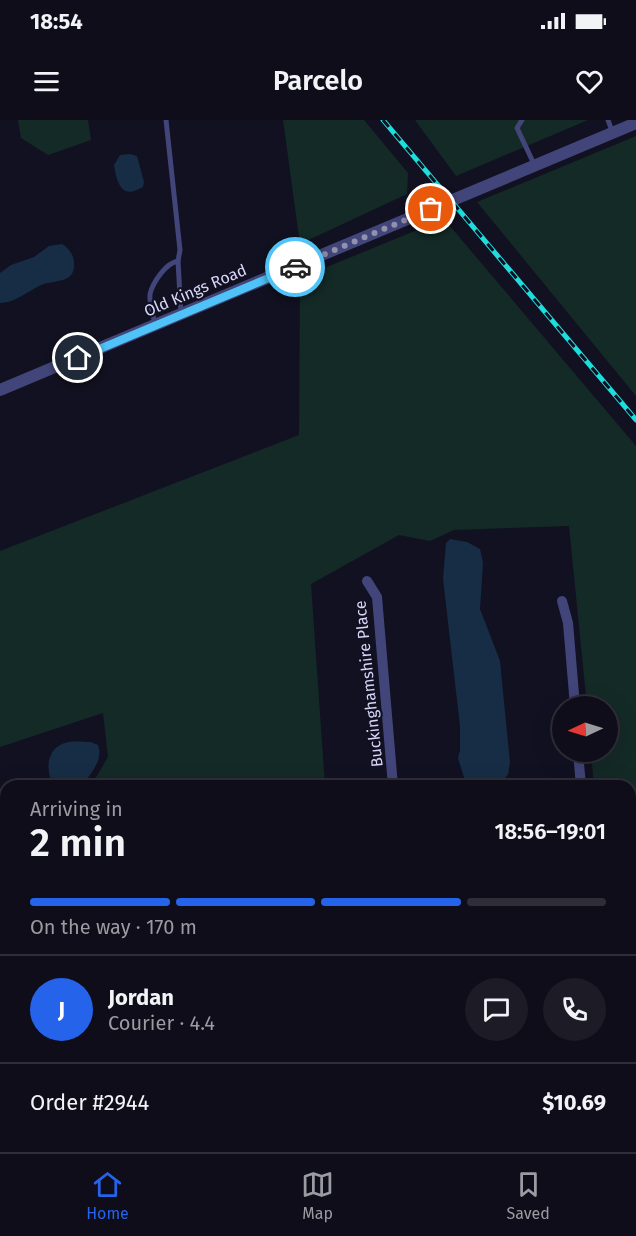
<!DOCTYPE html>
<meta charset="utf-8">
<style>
body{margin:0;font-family:"Fira Sans",sans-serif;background:#1c1b26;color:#f1f3f6;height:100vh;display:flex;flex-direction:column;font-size:22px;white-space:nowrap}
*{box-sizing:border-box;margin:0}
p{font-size:20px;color:#9b9ca2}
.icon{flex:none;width:33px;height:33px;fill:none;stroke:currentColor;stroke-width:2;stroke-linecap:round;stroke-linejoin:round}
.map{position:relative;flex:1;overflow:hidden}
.side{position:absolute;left:0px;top:660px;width:636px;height:372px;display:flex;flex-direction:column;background:#0e0d19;border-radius:18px 18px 0 0;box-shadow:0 6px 24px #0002,0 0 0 2px #2e2d38}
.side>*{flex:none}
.needle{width:39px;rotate:266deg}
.buttons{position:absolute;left:552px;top:576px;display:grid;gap:12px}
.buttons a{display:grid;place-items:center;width:66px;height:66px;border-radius:50%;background:#0e0d19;box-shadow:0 6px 24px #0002,0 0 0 2px #2e2d38;font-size:30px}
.pin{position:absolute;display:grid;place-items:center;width:51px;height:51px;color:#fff;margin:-26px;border:3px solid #fff;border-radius:50%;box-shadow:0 2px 6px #0007}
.courier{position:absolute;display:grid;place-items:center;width:60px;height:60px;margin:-30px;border:4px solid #4fc3f7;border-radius:50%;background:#fff;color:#222;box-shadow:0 2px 8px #0007}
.headline em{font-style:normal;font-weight:600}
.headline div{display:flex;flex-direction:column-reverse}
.headline{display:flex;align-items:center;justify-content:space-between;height:102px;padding:0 30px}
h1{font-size:39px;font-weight:600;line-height:45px}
.bar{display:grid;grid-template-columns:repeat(4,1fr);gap:9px 6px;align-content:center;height:72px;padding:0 30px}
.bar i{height:8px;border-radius:4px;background:#2e2d38}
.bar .active{background:#2563eb}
.bar p{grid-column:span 4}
.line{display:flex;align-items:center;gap:15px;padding:0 30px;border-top:2px solid #2e2d38}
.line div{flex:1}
.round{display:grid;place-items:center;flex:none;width:63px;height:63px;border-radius:32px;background:#1c1b26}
.status{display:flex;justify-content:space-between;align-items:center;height:42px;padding:0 30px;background:#0e0d19;direction:ltr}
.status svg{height:16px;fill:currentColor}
header{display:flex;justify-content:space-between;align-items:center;height:78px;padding:0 30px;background:#0e0d19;font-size:27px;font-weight:600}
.menu{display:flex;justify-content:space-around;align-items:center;height:84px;border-top:2px solid #2e2d38;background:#0e0d19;font-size:16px;color:#9b9ca2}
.menu a{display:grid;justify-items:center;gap:3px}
.menu .active{color:#2563eb}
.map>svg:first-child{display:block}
.green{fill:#142a27}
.water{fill:#162d45}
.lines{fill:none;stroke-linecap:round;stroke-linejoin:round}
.service{stroke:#42457a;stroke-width:5}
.minor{stroke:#42457a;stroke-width:10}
.tertiary{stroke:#42457a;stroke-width:12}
.rail-casing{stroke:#1edddd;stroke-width:5}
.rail{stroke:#121121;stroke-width:3;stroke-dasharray:9;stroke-linecap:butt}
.done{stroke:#9191ad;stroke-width:6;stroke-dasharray:0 10.8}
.route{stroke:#4fc3f7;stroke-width:8}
.labels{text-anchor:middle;stroke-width:4.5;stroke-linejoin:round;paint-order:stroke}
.street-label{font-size:16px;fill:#d6d6f9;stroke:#121121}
</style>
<div class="status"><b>18:54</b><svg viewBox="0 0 49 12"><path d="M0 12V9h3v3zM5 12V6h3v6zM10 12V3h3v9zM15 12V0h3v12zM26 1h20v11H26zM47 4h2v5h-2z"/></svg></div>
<header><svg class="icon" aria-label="menu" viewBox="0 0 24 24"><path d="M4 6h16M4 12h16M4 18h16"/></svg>Parcelo<svg class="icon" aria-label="heart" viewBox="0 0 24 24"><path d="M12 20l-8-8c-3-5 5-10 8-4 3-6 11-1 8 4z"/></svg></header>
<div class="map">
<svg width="636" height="1032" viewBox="0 0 636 1032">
<rect width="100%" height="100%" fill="#121121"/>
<g class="green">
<path d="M18,0H88L91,20L48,35L21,18Z"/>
<path d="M283,0H364L408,53L407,74L300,124Z"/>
<path d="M415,0H588L456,56Z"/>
<path d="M636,16V276L477,82Z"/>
<path d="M444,99L636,326V682L630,683V666H594L591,632H608V586H587L569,406L454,410L430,421L399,415L311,464L325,666H91L108,637L103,593L0,627V431L299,315L300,158Z"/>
<path d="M0,689H6V839L0,850Z"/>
<path d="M15,1026H97V1032H17Z"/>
<path d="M138,1026H221V1032H139Z"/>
</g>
<g class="water">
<path d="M130,34L137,36L144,62L143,67C122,80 117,64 114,45L120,35Z"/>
<path d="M62,124C68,128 74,134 74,143C76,165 51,159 39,166C27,172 14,183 0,183V153L11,145L34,137L49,126Z"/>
<path d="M450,419L467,422L480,429L483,443L480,489L500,541L510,643L508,654L503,662C492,666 477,669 466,664L458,638L460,630V606L443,459L446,423Z"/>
<path d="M91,622L98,625C104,640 90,654 82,666H54C46,653 45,632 62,624C70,620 82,622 91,622Z"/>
</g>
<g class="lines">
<g class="service">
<path d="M166,0L180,130L178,141"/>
<path d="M522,0L517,8L534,44"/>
<path d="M608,0L612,11"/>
<path d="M155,204C153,194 149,183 150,174C153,162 166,143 178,141L181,194"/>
</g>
<g class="minor">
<path d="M367,461L377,477L393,666"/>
<path d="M562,481L568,503L575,586"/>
<path d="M578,632L581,666"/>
<path d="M630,750H636"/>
<path d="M0,899L6,901"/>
<path d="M288,1026V1032"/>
<path d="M428,1026V1032"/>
</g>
<path class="tertiary" d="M0,270L636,3"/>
<defs>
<path id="rail" d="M383,0L636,300"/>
</defs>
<use href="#rail" class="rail-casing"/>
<use href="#rail" class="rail"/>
</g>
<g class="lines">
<path class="done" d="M295,147L431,89"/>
<path class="route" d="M78,238L295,147"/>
</g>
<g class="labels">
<g class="street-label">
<text transform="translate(195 170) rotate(-23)" y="6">Old Kings Road</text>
<text transform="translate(368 564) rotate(-96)" y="6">Buckinghamshire Place</text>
</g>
</g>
</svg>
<div class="buttons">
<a><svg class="needle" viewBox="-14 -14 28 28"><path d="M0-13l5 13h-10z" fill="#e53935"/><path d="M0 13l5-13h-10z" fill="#9b9ca2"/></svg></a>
</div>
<div class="pin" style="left:431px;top:89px;background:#ea580c"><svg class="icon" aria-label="bag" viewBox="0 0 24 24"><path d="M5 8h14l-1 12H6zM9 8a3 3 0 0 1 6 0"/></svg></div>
<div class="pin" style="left:78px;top:238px;background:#1f2937"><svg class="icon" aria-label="home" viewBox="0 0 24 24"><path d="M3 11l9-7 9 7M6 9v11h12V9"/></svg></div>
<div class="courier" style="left:295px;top:147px"><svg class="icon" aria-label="car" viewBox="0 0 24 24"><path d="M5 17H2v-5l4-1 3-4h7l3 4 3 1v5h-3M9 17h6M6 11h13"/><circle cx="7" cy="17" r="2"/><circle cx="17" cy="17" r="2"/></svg></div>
<section class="side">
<div class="headline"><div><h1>2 min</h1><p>Arriving in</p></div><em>18:56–19:01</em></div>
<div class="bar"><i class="active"></i><i class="active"></i><i class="active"></i><i></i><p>On the way · 170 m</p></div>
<div class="line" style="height:108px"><b class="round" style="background:#2563eb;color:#fff">J</b><div><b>Jordan</b><p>Courier · 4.4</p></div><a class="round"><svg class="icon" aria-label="chat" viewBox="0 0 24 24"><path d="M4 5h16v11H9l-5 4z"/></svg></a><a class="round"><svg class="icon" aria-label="phone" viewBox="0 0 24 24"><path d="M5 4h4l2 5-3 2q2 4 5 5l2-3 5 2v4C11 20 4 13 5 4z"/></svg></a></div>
<div class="line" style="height:78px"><div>Order #2944</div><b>$10.69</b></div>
</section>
</div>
<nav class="menu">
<a class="active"><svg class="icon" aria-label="home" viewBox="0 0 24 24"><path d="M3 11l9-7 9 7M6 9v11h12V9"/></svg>Home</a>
<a><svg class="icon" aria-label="map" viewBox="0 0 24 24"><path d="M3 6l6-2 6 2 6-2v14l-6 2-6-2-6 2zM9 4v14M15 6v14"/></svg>Map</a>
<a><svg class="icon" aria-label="saved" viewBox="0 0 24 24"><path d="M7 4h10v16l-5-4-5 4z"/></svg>Saved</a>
</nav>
